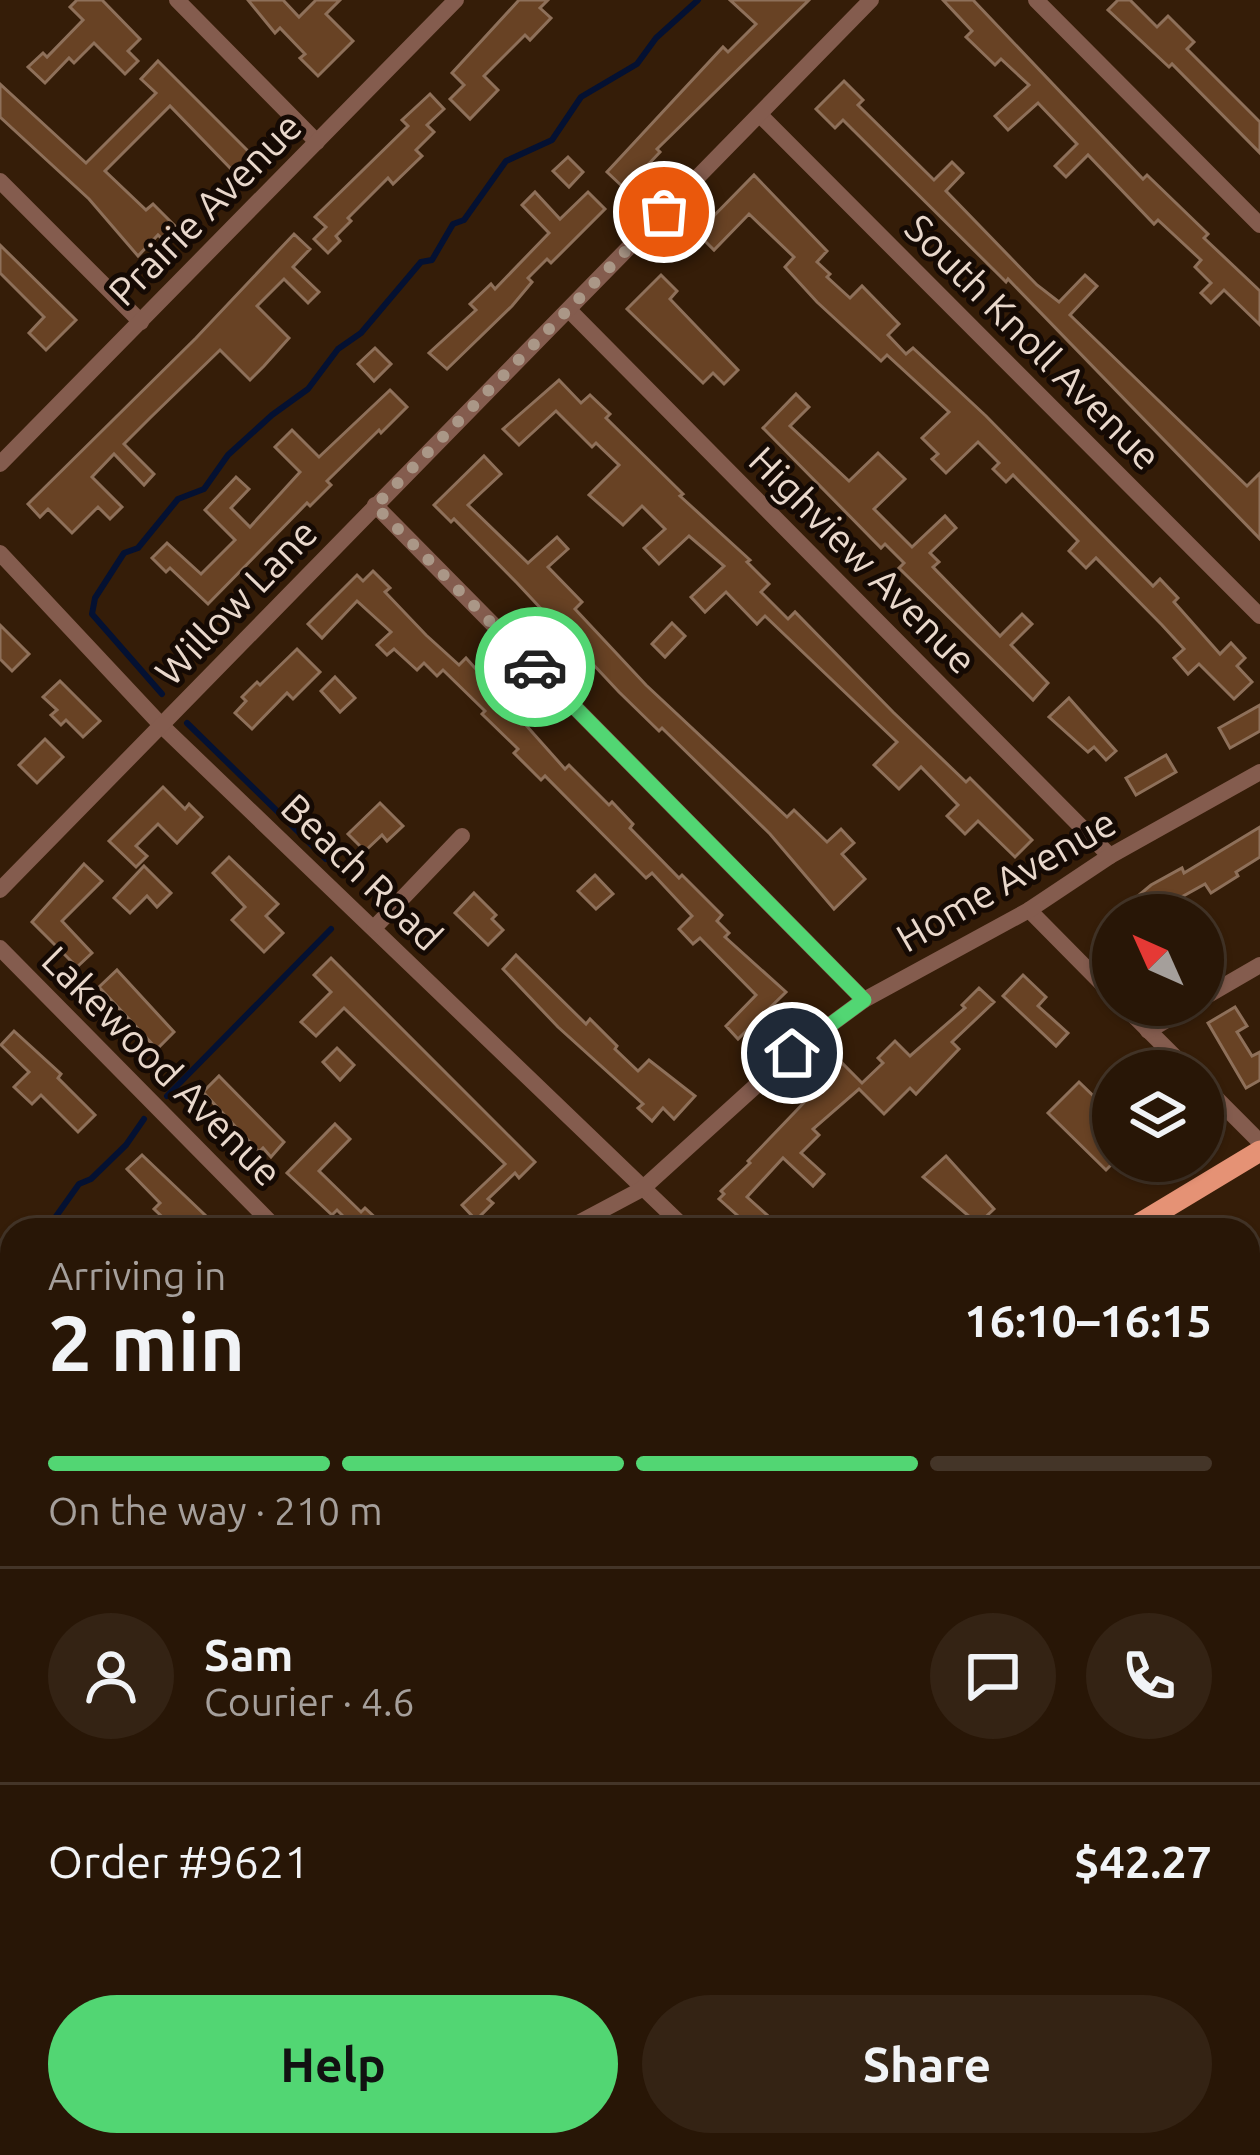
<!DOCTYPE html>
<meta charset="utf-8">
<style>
body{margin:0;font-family:Ubuntu,sans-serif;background:#342314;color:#f1f3f6;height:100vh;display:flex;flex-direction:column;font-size:45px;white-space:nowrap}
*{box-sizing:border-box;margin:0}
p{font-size:39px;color:#a59f9b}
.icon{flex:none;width:66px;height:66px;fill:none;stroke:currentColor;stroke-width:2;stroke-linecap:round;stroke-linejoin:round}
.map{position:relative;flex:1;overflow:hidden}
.drawer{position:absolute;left:0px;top:1218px;width:1260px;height:939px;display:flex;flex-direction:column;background:#281606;border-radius:36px 36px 0 0;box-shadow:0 3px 9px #0004,0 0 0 3px #443528}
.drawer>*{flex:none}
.needle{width:78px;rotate:315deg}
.fabs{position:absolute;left:1092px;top:894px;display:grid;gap:24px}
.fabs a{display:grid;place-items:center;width:132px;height:132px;border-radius:50%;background:#281606;box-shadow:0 3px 9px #0004,0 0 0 3px #443528;font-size:60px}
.pin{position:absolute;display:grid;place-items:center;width:102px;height:102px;color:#fff;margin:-51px;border:6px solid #fff;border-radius:50%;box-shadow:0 3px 12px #0007}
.courier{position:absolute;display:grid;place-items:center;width:120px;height:120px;margin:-60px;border:9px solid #52d673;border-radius:50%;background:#fff;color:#222;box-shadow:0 3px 15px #0007}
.headline em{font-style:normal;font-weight:700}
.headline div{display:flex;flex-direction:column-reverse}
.headline{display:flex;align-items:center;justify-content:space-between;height:204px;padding:0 48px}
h1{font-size:78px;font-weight:700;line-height:90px}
.bar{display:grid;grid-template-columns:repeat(4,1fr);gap:18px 12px;align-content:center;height:144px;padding:0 48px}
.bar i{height:15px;border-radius:9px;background:#443528}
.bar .selected{background:#52d673}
.bar p{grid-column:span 4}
.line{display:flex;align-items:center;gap:30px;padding:0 48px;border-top:3px solid #443528}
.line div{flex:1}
.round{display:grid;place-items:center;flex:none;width:126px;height:126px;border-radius:63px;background:#342314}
.primary-button{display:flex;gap:24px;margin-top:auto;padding:24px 48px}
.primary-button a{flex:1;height:138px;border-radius:72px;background:#52d673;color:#111;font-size:48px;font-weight:700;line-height:138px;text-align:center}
.primary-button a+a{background:#342314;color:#f1f3f6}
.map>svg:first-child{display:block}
.green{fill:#43523a}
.forest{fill:#4b643c}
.water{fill:#041132}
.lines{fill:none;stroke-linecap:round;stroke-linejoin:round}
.stream{stroke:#041132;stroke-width:6}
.building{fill:#684224;stroke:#8e705a;stroke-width:3}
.minor{stroke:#845c4e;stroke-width:16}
.major{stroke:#e59275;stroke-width:21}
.done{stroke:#aa9787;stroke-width:12;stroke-dasharray:0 21.6}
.route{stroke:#52d673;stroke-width:15}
.labels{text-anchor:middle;stroke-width:10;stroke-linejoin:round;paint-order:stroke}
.street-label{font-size:39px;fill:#e9d8cc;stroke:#150a04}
</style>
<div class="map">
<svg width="1260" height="2155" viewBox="0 0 1260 2155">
<rect width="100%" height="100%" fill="#351d08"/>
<path class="green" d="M1248,2006L1260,2018V2155H748L755,2145H1248Z"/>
<path class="forest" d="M0,2012L12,2024V2124L0,2130Z"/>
<path class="water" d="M1260,2060V2155H1094L1095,2145H1248V2082Z"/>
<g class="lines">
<g class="stream">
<path d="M162,694L92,614L95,598L124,553L138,548L178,499L204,489L228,455L272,415L308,389L338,349L361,333L421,262L432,260L453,224L464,220L506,161L552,140L581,97L637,64L656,38L698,0"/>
<path d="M187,723L326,859"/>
<path d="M167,1096L331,929"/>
<path d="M29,1230L52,1222L79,1184L91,1179L126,1145L144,1119"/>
<path d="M0,1272L12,1262"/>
<path d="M0,1629L12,1650"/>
<path d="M0,2111L12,2106"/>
</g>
</g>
<g class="building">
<path d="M77,0H102L140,39L128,51L138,61L125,74L94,43L74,63L69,58L45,83L28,67L43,53L47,57L83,20L70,7Z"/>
<path d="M248,0H283L299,17L316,0H340L326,14L353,41L318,76L300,58L305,54L280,28L275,33Z"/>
<path d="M519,0H548L540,8L551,18L530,40L525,35L484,76L498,90L470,119L450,99L464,85L452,73Z"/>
<path d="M730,0H809L657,149L660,152L625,189L607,172L723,47L728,52L756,24Z"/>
<path d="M943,0H973L1143,179L1147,175L1208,234L1204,238L1260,291V325L1224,290L1211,303L1201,293L1211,283L1195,267L1201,260L1158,220L1154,224L1088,155L1066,177L1055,166L1077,144L1038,103L1008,130L995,116L1029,85L1001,59L995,65L966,37L972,31Z"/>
<path d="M1118,0H1130L1157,27L1168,16L1194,42L1187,49L1260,122V153L1172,64L1169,67L1108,10Z"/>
<path d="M158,61L252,155L235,173L170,106L105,171L146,210L153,204L177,228L164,241L158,235L138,256L89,199L0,117V84L86,163L156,93L141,79Z"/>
<path d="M844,81L863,100L858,105L934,180L952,162L963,173L946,191L1037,285L1059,302L1085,275L1097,286L1070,315L1247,486L1260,473V539L1008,279L1006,282L843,120L835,128L816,109Z"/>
<path d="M430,94L444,109L427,125L434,132L416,150L422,156L393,184L388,178L348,218L351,221L336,236L340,241L328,253L314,239L326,227L315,217L408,126L402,120Z"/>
<path d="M568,157L583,172L569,187L553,171Z"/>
<path d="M754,175L827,251L817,262L830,274L827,277L850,298L862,286L899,324L888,335L906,354L913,348L986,416L1153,586L1160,579L1178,598L1174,602L1220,654L1231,643L1245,658L1237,666L1252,682L1234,699L1199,664L1188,674L1174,658L1184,649L1162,625L1096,558L1086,568L1069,551L1078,541L1013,475L1006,482L993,469L999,463L978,442L946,473L932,459L938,454L922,438L949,412L887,355L881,361L817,302L785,267L794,257L749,214L714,250L697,233Z"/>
<path d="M535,192L560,219L588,192L605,209L551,263L547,259L528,278L532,282L512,306L447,369L429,353L476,310L470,304L491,284L495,289L549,233L522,205Z"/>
<path d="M294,234L310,249L293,267L319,292L308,303L284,279L257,306L289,338L264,366L250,380L220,350L151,417L124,444L154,474L144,485L114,454L92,477L122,507L110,519L98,507L72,533L48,509L40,517L28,504L196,338Z"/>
<path d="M0,245L76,320L46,350L29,333L44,317L0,273Z"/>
<path d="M661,275L677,291L670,299L738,370L724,384L713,373L703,383L627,309Z"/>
<path d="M375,348L391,364L374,381L358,364Z"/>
<path d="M559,380L581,403L590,395L610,414L606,418L683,494L680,496L750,560L747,562L769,584L761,592L788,619L795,612L893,712L966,782L970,778L1032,840L1015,857L978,821L965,834L947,816L958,805L921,767L899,789L874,765L897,742L765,616L757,624L726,592L705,612L691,597L724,566L689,536L659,564L644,548L665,529L642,506L623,525L589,495L619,465L596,443L592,447L556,411L519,445L503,429Z"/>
<path d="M390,390L407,407L381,433L379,430L327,481L331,485L310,506L307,503L208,604L170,568L166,572L152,558L167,543L201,574L235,540L205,510L236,477L249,489L231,508L250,527L300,472L275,447L292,430L319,457Z"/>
<path d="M796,394L809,407L790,426L849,481L878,453L905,479L874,509L912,547L945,516L956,528L930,553L939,562L933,567L1000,636L1022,614L1032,624L1011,645L1048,683L1033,700L899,568L904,563L885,544L881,548L763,428Z"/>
<path d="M484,456L501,474L468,505L528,563L557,537L568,549L548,567L582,602L575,609L646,685L787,817L794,810L827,842L841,829L854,843L842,854L865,879L834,909L770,834L662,728L659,731L619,692L517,583L454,519L451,522L434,505Z"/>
<path d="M373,571L390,588L385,592L426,635L459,665L466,658L565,769L569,765L609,805L612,802L633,824L630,828L679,878L682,875L722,915L717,921L729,933L725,937L786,992L738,1039L726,1026L756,995L700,938L693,944L679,929L692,916L652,873L646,878L545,776L541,780L514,753L518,749L482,714L485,711L443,670L437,676L424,663L417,670L394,649L387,655L377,645L391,632L357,601L322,638L308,624L357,575L363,581Z"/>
<path d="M672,623L685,636L665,657L652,644Z"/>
<path d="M0,625L29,654L12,671L0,659Z"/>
<path d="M297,649L320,672L293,699L287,693L252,729L235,713L246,701L242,697L257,682L260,685Z"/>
<path d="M335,677L355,698L340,712L321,691Z"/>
<path d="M60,681L100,721L83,737L66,720L61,725L51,715L57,710L43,697Z"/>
<path d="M1069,698L1116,751L1106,760L1094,747L1088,752L1049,717Z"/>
<path d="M1260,705V731L1230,748L1219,728Z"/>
<path d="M45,739L63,757L37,783L19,765Z"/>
<path d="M1166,755L1176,772L1136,795L1126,778Z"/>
<path d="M163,787L185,809L189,804L202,817L177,843L158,824L136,846L147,856L136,867L109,841Z"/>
<path d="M380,803L403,826L387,841L382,835L365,851L348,834Z"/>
<path d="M1260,827V857L1236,872L1238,876L1211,893L1205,884L1149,915H1115L1151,885L1182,868L1184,873Z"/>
<path d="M229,857L278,904L266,916L283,933L264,952L232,920L245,907L213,873Z"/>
<path d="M84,864L102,881L62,921L92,953L77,967L32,922Z"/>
<path d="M144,866L171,893L157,907L147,896L130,913L114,898Z"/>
<path d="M595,875L613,894L596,909L578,891Z"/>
<path d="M474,893L496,915L492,919L503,930L488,945L455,913Z"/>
<path d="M516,955L586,1024L590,1019L617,1046L615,1049L638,1071L649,1060L695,1096L674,1119L663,1108L652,1121L638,1108L643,1104L558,1027L503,969Z"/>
<path d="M331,958L535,1162L519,1178L515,1173L488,1199L493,1203L476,1220L462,1205L505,1164L344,1008L316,1036L301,1022L331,992L314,975Z"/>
<path d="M117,970L174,1032L157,1049L99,987Z"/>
<path d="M1023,975L1046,997L1038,1006L1068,1033L1056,1046L1003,996Z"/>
<path d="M979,988L994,1002L952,1042L959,1049L916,1094L910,1088L884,1114L859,1089L813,1129L819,1135L801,1153L824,1174L813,1186L783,1158L747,1197L767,1215L754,1230L719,1199L724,1194L721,1191L750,1163L748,1161L842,1063L862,1083L883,1063L878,1058L895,1041L910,1056L965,1008L962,1005Z"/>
<path d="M1235,1007L1247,1026L1237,1032L1252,1056L1260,1052V1080L1246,1088L1208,1023Z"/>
<path d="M14,1031L61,1074L58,1078L95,1115L78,1132L41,1095L32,1104L14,1087L29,1072L1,1045Z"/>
<path d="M337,1048L354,1065L340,1080L323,1062Z"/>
<path d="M219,1076L284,1142L271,1157L263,1148L259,1152L203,1092Z"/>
<path d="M1079,1082L1113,1115V1163L1106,1170L1048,1113Z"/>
<path d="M335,1124L350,1139L319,1171L361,1212L365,1208L380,1222L372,1230H357L337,1210L332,1215L287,1173Z"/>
<path d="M142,1155L205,1215L197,1223L205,1230H176L154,1209L160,1203L127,1169Z"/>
<path d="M946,1156L994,1209L978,1224L923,1177Z"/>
</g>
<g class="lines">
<g class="minor">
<path d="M177,0L317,142"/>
<path d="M1036,0L1260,225"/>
<path d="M760,115L1260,616"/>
<path d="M0,181L141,322"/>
<path d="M569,310L1110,856"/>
<path d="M0,464L456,0"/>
<path d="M375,505L864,1000"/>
<path d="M0,553L162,726L687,1230"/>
<path d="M0,890L871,0"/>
<path d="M1029,910L1113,995"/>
<path d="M374,928L462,836"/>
<path d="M0,948L278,1230"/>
<path d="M1203,998L1260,965"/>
<path d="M1123,1005L1189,1071"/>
<path d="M1148,1031L1192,1005"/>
<path d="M1203,1085L1260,1142"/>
<path d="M565,1230L642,1189L792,1053L864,1000L1029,910L1110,856L1260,772"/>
<path d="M0,1343L12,1355"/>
<path d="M1248,1531L1260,1524"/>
<path d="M0,1555L12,1548"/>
<path d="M1248,1601L1260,1614"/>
<path d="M1248,2006L1260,2018"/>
</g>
<g class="major">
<path d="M1129,1230L1260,1151"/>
<path d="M0,1879L12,1872"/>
</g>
</g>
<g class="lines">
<path class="done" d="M535,667L375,506L664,212"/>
<path class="route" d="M535,667L864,1000L792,1053"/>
</g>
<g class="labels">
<g class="street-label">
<text transform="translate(205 209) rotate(-45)" y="14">Prairie Avenue</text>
<text transform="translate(1033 342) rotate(45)" y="14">South Knoll Avenue</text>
<text transform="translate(863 560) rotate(45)" y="14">Highview Avenue</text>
<text transform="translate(236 602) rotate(-46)" y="14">Willow Lane</text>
<text transform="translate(362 872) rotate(44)" y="14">Beach Road</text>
<text transform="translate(1006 880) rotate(-30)" y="14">Home Avenue</text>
<text transform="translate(162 1066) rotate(45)" y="14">Lakewood Avenue</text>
</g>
</g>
</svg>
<div class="fabs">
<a><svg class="needle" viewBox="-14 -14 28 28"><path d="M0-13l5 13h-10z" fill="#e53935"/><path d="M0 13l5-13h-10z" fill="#a59f9b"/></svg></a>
<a><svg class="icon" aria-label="layers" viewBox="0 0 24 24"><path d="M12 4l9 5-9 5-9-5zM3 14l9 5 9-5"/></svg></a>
</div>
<div class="pin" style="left:664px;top:212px;background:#ea580c"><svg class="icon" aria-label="bag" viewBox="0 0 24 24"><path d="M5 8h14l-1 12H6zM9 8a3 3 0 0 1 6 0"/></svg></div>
<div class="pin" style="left:792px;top:1053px;background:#1f2937"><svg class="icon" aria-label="home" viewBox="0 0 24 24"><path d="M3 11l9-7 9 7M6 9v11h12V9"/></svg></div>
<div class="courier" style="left:535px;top:667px"><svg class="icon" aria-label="car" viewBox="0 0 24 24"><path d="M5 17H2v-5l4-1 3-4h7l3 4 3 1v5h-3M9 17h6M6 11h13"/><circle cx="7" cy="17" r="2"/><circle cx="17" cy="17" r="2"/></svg></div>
<section class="drawer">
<div class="headline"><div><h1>2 min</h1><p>Arriving in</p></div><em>16:10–16:15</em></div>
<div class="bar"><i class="selected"></i><i class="selected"></i><i class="selected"></i><i></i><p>On the way · 210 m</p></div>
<div class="line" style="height:216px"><a class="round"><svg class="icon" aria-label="person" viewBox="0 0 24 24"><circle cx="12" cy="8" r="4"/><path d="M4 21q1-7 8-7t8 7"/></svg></a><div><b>Sam</b><p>Courier · 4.6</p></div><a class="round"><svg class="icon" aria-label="chat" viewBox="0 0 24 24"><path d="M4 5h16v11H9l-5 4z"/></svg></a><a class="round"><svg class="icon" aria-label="phone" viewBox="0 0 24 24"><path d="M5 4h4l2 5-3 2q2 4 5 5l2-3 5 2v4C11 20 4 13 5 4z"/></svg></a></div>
<div class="line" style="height:156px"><div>Order #9621</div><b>$42.27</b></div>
<div class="primary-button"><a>Help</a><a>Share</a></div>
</section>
</div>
